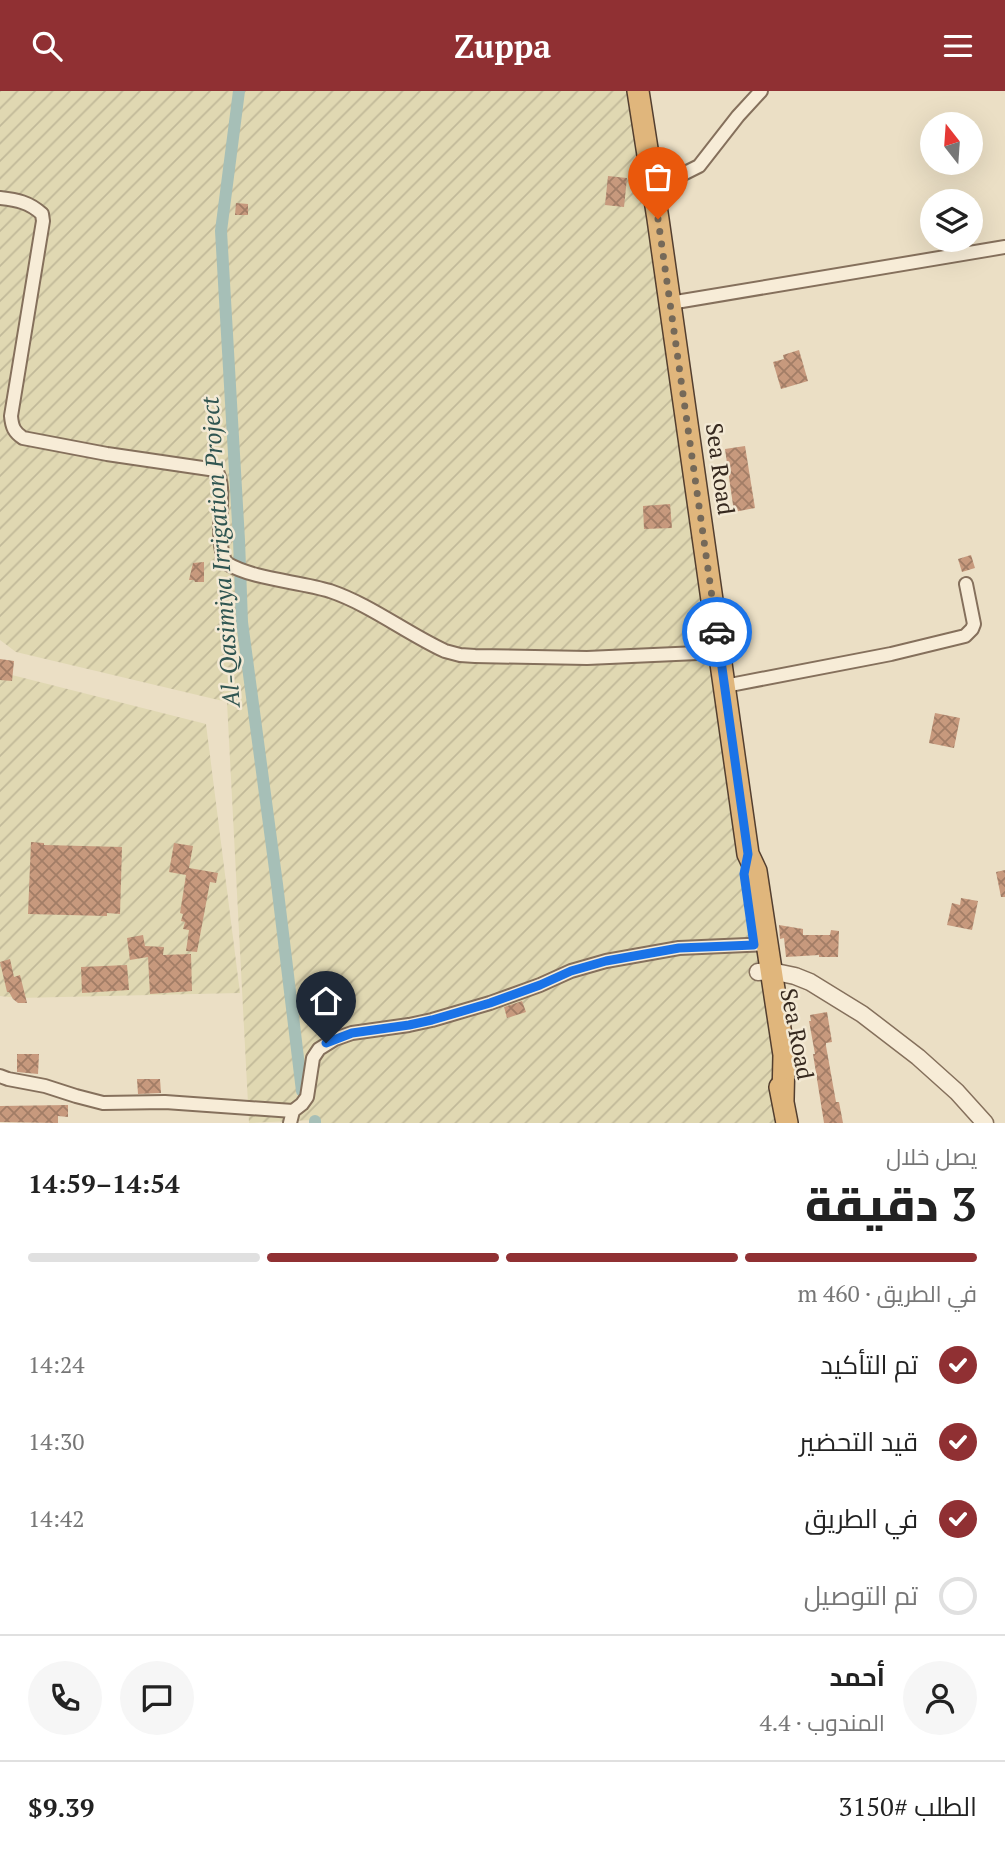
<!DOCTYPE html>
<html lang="ar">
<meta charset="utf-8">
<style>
body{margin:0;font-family:"PT Serif",Cairo,serif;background:#f6f6f6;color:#222;direction:rtl;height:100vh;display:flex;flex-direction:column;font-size:26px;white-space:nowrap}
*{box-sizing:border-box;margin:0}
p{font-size:23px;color:#767676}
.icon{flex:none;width:38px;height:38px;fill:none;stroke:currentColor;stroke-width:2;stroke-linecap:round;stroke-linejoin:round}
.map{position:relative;height:1032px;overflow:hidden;direction:ltr}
.sheet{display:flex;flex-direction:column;background:#fff;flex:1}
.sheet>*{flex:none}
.needle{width:46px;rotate:343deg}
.buttons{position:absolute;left:920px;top:21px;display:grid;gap:14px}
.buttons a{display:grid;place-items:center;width:63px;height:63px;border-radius:50%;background:#fff;box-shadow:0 7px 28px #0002;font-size:35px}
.pin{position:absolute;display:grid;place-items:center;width:60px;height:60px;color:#fff;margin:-72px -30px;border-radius:50% 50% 50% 0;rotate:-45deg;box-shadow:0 0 7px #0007}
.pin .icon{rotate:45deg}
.courier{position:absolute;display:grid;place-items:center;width:70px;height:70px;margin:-35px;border:5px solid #1a73e8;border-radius:50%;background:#fff;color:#222;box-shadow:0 2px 9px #0007}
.headline em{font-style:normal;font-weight:800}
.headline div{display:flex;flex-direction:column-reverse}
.headline{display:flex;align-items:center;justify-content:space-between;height:119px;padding:0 28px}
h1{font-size:46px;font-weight:800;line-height:52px}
.bar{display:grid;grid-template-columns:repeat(4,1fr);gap:10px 7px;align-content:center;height:84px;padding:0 28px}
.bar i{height:9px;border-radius:5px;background:#e0e0e0}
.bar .on{background:#903033}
.bar p{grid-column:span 4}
.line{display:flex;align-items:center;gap:18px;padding:0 28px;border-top:2px solid #e0e0e0}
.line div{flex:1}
.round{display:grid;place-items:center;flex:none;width:74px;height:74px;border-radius:37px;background:#f6f6f6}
ol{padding:0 28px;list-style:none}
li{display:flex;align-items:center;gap:21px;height:77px}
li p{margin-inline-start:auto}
li .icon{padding:7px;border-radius:50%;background:#903033;color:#fff;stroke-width:4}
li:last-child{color:#767676}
li i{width:38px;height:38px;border:4px solid #e0e0e0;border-radius:50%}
header{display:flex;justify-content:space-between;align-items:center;height:91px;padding:0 28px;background:#903033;color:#fff;font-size:32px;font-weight:800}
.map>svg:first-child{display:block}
.farmland{fill:url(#farmland-furrows)}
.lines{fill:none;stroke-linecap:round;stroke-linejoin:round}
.canal{stroke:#a6bfb7;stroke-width:12}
.building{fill:url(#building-cross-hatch)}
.minor-casing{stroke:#85705c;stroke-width:16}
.tertiary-casing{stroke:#85705c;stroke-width:19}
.trunk-casing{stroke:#533f30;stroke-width:24}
.minor{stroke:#f7ecd7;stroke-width:12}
.tertiary{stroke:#f7ecd7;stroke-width:16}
.trunk{stroke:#e0b67c;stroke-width:21}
.done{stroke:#756959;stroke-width:7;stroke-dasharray:0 12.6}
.route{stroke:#1a73e8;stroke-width:9}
.labels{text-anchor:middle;stroke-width:5;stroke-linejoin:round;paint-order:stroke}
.street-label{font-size:23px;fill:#36291f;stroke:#f3e9d4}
.water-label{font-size:24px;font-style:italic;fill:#2f5551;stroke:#f3e9d4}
</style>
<header><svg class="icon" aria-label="menu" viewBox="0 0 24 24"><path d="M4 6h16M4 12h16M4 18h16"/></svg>Zuppa<svg class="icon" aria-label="search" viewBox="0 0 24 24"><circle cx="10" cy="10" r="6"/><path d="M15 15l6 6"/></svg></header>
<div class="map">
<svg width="1005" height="1032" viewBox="0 0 1005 1032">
<defs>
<pattern id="farmland-furrows" width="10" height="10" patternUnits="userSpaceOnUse" patternTransform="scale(1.75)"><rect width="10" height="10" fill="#e0d8b2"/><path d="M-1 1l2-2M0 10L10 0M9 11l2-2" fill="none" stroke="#c1b999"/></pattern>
<pattern id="building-cross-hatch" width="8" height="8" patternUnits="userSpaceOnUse" patternTransform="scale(1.75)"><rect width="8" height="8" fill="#c7997d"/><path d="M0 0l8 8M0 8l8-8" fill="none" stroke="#a27d66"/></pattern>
</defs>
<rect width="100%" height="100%" fill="#ebdfc5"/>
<g class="farmland">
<path d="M0,0H648L783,1032H314L313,1029L249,1032L227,611L16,561L0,549Z"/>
<path d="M0,581L206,633L240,902L18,907L0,905Z"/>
</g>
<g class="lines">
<g class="canal">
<path d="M239,0L221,140L239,449L242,531L277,793L302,1000"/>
<path d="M315,1030V1032"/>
</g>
</g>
<g class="building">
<path d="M608,85L627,87L624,116L605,114Z"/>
<path d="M236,112L248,113V124H235Z"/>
<path d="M799,259L808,290L781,298L773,271L784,268L783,264Z"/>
<path d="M745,355L755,417L734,421L725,358Z"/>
<path d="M670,413L672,437L644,438L643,415Z"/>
<path d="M971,464L975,477L962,481L958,468Z"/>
<path d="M204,471V491H195L194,489H189L193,472Z"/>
<path d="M0,568L14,570L12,590L0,589Z"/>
<path d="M935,622L960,627L954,657L929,652Z"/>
<path d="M31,751L44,752V754L122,756L120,823L107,822V825L28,823Z"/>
<path d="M174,752L193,755L189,777L218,782L216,792L210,791L197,861L186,860L189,839L183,838L185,831L181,830L183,823L180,822L186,784L169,781Z"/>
<path d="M1005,779V806H1001L996,781Z"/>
<path d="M961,807L978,810L972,839L947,834L952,812L960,814Z"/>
<path d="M779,834L803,838V844H830L831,839L839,840L838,866H819V864L786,866L784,847L780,848Z"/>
<path d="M143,844L145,855L164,856L163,864L191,863L192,900L150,903L148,866L130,869L127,847Z"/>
<path d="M10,868L14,886L20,884L27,912H18L13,908L9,901H7L0,871Z"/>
<path d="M127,874L129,899L82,902L81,876Z"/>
<path d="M328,902L332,932L316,934L313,915L302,916L301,904Z"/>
<path d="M522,910L526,921L507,927L504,916Z"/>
<path d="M827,921L832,951L826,952V955L836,1011H839L843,1032H824L813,963H815L809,930H811L810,924Z"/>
<path d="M17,963H39L38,983L17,981Z"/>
<path d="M137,988H160L161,1002L138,1003Z"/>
<path d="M68,1014V1026L58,1025V1032L0,1031V1015Z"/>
</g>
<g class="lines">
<defs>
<g id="minor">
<path d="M652,92L681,84L699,75L738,25L761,0"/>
<path d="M0,107C17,109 29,111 42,123L43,130L11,325C12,336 14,341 23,347L107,363L216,379C229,399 212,443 226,472C255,489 298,490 330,500C371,514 406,542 445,560L460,564L475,565L587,567L720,561"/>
<path d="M670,212L1005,156"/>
<path d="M725,595L891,563L965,545L972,538L974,533L966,493"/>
<path d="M0,985L8,988L45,995L76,1005L103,1012L165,1011L293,1020"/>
<path d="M290,1032L293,1020L302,1013L307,1006L313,967L319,958L335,948L352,942L409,934L432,929L490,912L540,894L571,880L606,870L679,857L767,853"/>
</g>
<path id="tertiary" d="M758,881L771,880L795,885L810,891L862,923L918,966L957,1001L985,1032"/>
<g id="trunk">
<path d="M638,0L658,128L748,763L756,780L784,964L783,1008"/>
<path d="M780,996L787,1032"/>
</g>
</defs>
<use href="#minor" class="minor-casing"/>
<use href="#tertiary" class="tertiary-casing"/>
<use href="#trunk" class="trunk-casing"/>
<use href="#minor" class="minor"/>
<use href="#tertiary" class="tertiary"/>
<use href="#trunk" class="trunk"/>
</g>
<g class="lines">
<path class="done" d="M658,128L717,541"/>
<path class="route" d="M326,952L352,942L409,934L432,929L490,912L540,894L571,880L606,870L679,857L754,854L744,783L748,763L717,541"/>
</g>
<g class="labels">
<g class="street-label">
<text transform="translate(720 378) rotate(82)" y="8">Sea Road</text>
<text transform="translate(797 943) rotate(79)" y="8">Sea Road</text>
</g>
<g class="water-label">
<text transform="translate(221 461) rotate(-94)" y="8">Al-Qasimiya Irrigation Project</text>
</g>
</g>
</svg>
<div class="buttons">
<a><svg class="needle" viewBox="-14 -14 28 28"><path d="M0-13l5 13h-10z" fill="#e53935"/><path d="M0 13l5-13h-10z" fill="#767676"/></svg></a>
<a><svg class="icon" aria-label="layers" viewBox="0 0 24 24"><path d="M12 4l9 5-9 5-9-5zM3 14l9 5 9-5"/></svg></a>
</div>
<div class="pin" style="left:658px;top:128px;background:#ea580c"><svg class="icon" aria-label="bag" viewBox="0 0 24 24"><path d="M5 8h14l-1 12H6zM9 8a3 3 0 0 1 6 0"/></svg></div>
<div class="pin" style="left:326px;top:952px;background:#1f2937"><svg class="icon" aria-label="home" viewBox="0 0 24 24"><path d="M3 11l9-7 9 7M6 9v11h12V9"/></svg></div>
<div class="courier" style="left:717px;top:541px"><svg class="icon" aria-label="car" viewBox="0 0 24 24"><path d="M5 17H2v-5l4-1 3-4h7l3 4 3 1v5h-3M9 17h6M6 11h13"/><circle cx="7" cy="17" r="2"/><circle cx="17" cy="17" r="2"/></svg></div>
</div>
<section class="sheet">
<div class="headline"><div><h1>3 دقيقة</h1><p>يصل خلال</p></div><em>14:54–14:59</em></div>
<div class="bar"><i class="on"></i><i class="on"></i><i class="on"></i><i></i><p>في الطريق · 460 m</p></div>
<ol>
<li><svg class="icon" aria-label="check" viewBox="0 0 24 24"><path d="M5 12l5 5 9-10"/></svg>تم التأكيد<p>14:24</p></li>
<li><svg class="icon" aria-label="check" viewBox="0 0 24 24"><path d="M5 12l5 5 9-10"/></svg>قيد التحضير<p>14:30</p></li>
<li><svg class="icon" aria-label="check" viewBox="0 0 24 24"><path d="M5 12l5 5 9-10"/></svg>في الطريق<p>14:42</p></li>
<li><i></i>تم التوصيل</li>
</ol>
<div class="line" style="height:126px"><a class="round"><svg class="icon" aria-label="person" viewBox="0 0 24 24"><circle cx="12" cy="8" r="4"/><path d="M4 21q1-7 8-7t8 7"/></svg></a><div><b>أحمد</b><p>المندوب · 4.4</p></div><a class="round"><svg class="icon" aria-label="chat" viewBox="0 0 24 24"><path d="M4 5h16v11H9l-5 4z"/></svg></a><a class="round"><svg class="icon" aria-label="phone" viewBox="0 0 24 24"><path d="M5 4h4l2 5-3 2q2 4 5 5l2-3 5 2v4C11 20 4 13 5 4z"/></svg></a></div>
<div class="line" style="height:91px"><div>الطلب #3150</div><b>$9.39</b></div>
</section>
